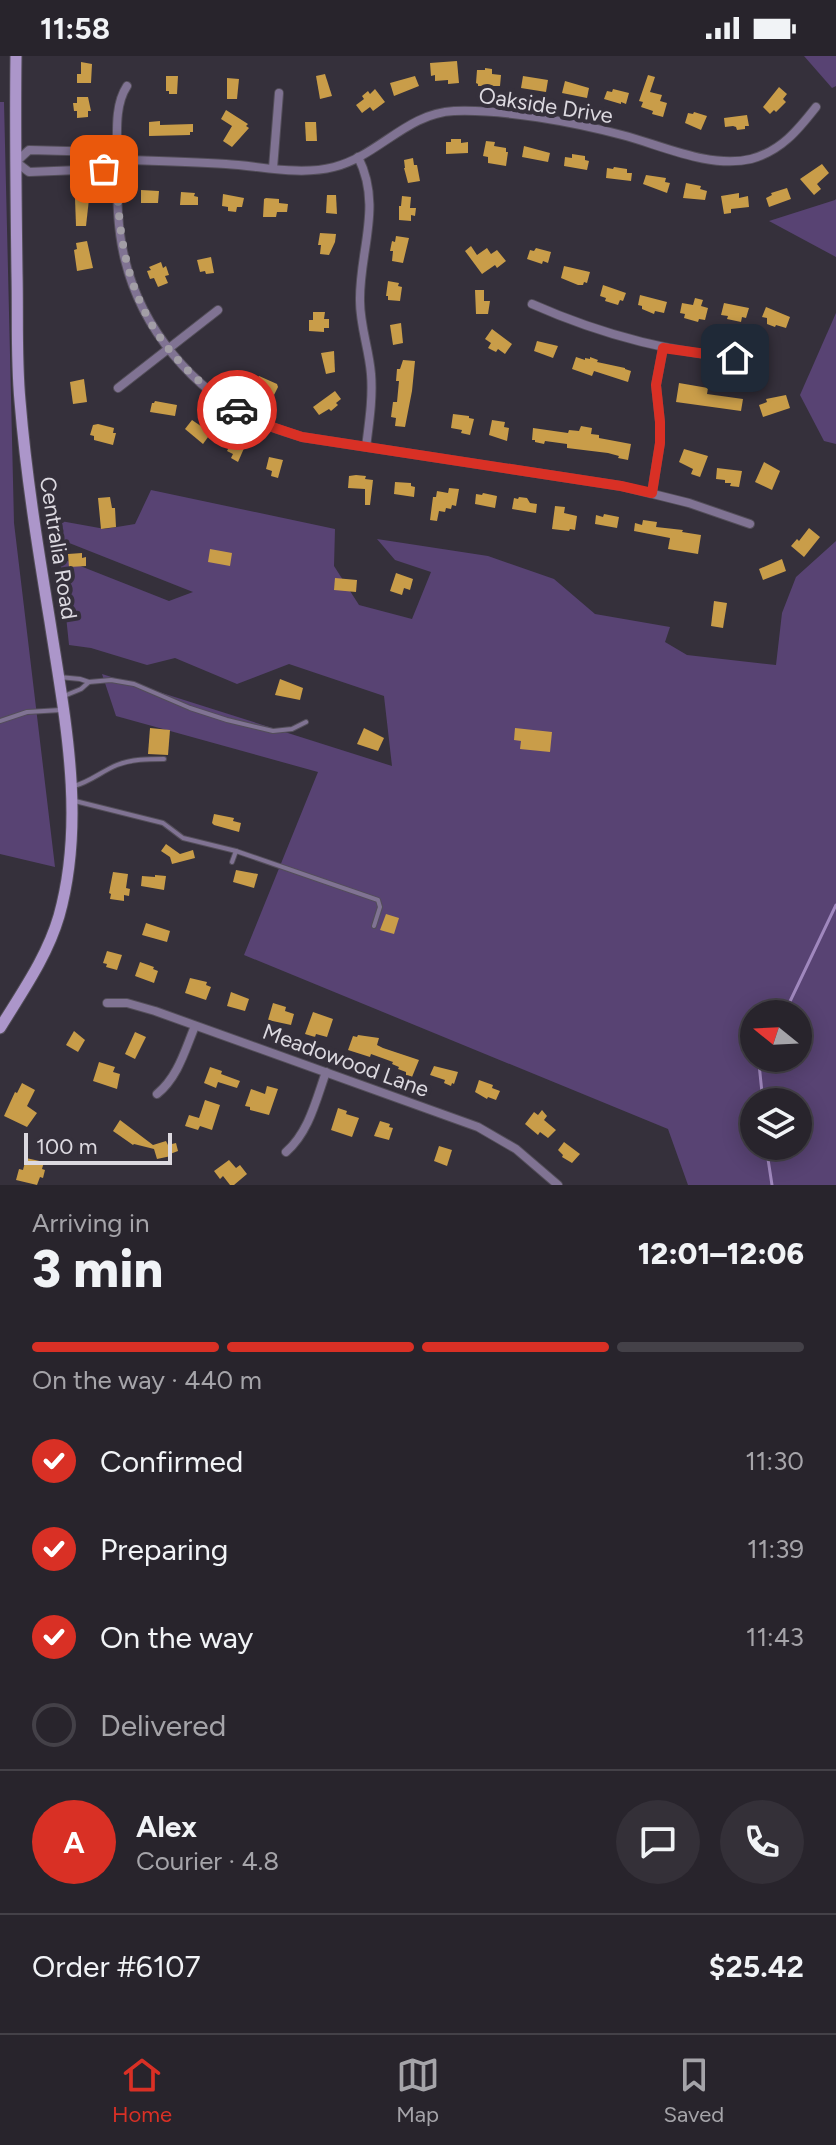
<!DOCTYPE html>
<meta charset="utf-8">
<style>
body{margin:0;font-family:Figtree,sans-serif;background:#343038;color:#f1f3f6;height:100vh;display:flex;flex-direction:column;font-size:30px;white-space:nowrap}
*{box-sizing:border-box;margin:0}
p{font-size:26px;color:#a5a4a9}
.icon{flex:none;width:44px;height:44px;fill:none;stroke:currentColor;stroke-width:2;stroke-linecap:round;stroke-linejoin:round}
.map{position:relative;height:1129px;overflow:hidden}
.side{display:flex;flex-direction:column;background:#28242c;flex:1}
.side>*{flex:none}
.needle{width:52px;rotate:288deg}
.fabs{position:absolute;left:740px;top:944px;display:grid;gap:16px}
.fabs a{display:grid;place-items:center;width:72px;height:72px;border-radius:50%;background:#28242c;box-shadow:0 4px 20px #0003,0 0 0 2px #444148;font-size:40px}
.scale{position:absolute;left:24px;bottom:20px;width:148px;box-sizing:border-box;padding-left:8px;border:4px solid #dcd9e0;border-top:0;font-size:22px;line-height:28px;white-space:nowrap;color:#dcd9e0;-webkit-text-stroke:6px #35303b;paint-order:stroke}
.pin{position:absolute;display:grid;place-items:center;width:68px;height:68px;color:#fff;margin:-34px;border-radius:16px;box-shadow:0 4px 12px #0006}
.courier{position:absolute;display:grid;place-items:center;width:80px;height:80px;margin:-40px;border:6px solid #d93025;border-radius:50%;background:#fff;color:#222;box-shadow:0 2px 10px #0007}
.summary em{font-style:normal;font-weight:800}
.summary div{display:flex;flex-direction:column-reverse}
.summary{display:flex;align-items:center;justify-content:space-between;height:136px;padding:0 32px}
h1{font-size:52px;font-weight:800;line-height:60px}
.bar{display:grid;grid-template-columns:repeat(4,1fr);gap:12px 8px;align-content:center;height:96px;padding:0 32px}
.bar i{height:10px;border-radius:6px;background:#444148}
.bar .selected{background:#d93025}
.bar p{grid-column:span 4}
.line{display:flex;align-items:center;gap:20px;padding:0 32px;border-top:2px solid #444148}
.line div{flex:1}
.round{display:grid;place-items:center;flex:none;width:84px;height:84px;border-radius:42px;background:#343038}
ol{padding:0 32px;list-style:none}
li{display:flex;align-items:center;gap:24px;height:88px}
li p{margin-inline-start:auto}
li .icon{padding:8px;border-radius:50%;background:#d93025;color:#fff;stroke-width:4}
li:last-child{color:#a5a4a9}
li i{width:44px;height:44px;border:4px solid #444148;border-radius:50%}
.status{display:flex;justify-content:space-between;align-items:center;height:56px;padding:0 40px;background:#28242c;direction:ltr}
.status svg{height:22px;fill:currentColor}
.tabs{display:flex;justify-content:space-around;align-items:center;height:112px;border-top:2px solid #444148;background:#28242c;font-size:22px;color:#a5a4a9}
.tabs a{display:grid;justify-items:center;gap:4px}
.tabs .selected{color:#d93025}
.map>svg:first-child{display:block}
.green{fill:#584373;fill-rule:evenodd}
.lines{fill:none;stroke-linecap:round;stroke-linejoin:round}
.stream{stroke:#a088be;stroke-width:3}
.building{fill:#c99d49}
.lane-casing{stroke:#534e59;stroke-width:6}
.street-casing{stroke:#534e59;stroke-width:10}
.secondary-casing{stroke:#534e59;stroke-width:13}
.lane{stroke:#807393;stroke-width:4}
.street{stroke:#807393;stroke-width:8}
.secondary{stroke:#ac96ca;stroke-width:11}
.done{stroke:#a29ea6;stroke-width:8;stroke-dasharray:0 14.4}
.route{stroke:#d93025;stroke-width:10}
.labels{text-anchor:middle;stroke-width:8;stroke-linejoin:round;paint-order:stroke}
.street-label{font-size:22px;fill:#dcd9e0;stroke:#35303b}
</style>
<div class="status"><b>11:58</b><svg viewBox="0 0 49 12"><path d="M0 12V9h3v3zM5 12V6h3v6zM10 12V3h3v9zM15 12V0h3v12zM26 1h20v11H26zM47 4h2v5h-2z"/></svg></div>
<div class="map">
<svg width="836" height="1129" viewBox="0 0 836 1129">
<rect width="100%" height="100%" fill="#35303b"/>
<g class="green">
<path d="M804,0H836V30L832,32Z"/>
<path d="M0,46H4L14,467L55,811L0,798Z"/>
<path d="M836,143V201L769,165L835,144Z"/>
<path d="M836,257V388L824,385L800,339Z"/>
<path d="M151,434L335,473L334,510L359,549L412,563L431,516L395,504L377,483L488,500L554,523L595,558L670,571L665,586L687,599L776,609L782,557L796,521L836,485V1129H688L668,1073L244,899L318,716L116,660L102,618L392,710L384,640L289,608L237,628L175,602L147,609L91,592L69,589L60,502L169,545L193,536L49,479L44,462L105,473L135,468ZM754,958H798V1002H754ZM754,1046H798V1090H754Z"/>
</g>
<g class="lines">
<g class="stream">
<path d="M784,958L836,849"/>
<path d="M763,1002L759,1008L763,1046"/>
<path d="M766,1090L772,1129"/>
</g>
</g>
<g class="building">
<path d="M457,5L459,27L448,28V24L435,25V19L431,20L430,7Z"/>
<path d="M81,6L92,8L91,27H77V18H81Z"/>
<path d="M485,12L492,13V18L501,19L500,30H478V28L476,27L477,14H485Z"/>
<path d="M325,18L332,40L320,43L316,20Z"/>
<path d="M648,19L655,21L650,36L662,39L660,45L667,47L663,61L652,58L653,55L641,51L643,46L639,45Z"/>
<path d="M166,20H178L177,38H169V35H166Z"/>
<path d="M415,20L419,30L394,40L390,27Z"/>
<path d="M523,20L548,24L546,36L521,32Z"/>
<path d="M227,22L239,23L237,43H227Z"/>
<path d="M565,25L589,32L587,42L562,37Z"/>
<path d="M779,31L787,38L783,43L786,46L776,56L774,54L770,58L763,51Z"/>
<path d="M375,33L385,46L373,55L370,51L362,57L356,49L364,43L362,40L368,35L370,38Z"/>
<path d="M613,33L629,37L626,48L621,46V48L604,43L607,35L612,36Z"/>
<path d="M77,41H88L91,55H88V61L77,62V55H74L73,47H77Z"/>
<path d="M226,54L248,68L246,70L249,72L232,91L223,85L232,70L221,63Z"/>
<path d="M694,56L707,60L701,74L685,67L688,57L693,58Z"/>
<path d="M747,59L749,70H745V73L737,74L736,71L733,70L725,71L724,62Z"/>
<path d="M160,65V69L193,68V76H190V79L149,80V66Z"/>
<path d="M305,66H316L317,85H306Z"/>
<path d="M451,83H461V87L468,86V97L446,98V86H451Z"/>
<path d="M486,85L495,86L494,90L506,92V96H508L506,110L488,107V101L483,100Z"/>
<path d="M524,90L550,97L548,106L522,101Z"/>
<path d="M572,98L585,100V104L589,105L587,114L564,110L565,101L572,102Z"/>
<path d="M413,102L414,109H417L420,125L408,127L404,112H405L404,104Z"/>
<path d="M822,108L829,117L817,128L821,133L814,139L800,123Z"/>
<path d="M614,111L627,113V117H632L631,125L606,122L607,112L613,113Z"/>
<path d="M646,119L666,122L665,126L670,127L667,137L643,128Z"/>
<path d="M686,127L701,130L700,133L707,135L705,144L683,142Z"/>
<path d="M787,132L791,143L769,151L766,142L772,139L771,137Z"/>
<path d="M141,134L159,135L158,147H141Z"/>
<path d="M181,136L195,137L194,140L198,141V149H180Z"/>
<path d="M739,137V142L748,140L749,151L731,153V157L724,158L721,140Z"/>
<path d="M223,138L244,142L242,151H237L236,156L228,155V151L222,150Z"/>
<path d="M327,139H336L337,158L326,157Z"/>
<path d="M402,140L411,141L410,152H416L415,160L411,159V165L399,164V150H401Z"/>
<path d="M75,142L89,143L86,170H76Z"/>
<path d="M266,142L279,143V147L288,148L287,156H277L276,161H263L264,143Z"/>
<path d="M320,177L336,178L335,186L329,199L320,198L321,189H318Z"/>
<path d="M396,180L409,182L403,207L392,205L393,195H390L392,185L395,186Z"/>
<path d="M87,185L93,212L77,215L74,194L77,193L76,187Z"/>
<path d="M471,190L477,199L487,192L491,198L497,194L506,205L497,212L495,209L482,218L465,195Z"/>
<path d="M536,192L551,196L548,207L543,205L542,208L527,203L530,194L534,195Z"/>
<path d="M211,201L214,217L206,218L205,215L200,216L197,204Z"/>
<path d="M161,206L163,212L166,210L169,219L165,220L168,227L158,231L154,222L150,223L147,215L151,214L149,211Z"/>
<path d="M564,210L590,216L587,227L584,226L583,229H578L561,222Z"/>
<path d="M388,225L399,227L398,230L402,231L400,245L388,244V240H386Z"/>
<path d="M603,229L626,237L623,245L620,244L618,249L605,245L606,242L600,240Z"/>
<path d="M475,234H484V245H490L488,258H476Z"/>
<path d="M640,239L667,246L664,257L655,255L654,258L642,253V250L638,249Z"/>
<path d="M695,242L703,244L701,250L708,252L705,264L699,263L698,266L684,262L685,258L680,257L682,247L693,249Z"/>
<path d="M724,247L749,252L746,262L742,261L741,266L727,263L728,260L721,259Z"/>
<path d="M766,251L790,261L786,272L776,269L775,271L767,268V262L762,261Z"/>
<path d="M313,256H325L324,263H329V272H324V276L309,275V264H313Z"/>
<path d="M401,267L403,287L393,289L390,269Z"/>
<path d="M492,273L512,288L505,298L498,293L496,296L488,292L491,287L485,283Z"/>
<path d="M537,285L558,290L553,302L534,295Z"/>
<path d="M334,295L335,316L326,318L321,297Z"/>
<path d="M576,301L585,304V302L590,303V301L598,304L597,306L625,312V313L631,315L628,326L594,315L592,320L572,313Z"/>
<path d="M403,304L415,305L412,335L405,371L395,370L396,362L391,361L393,346H397L399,325H396L397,313H400Z"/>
<path d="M259,320L277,328L278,331L273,341L253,333Z"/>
<path d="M84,323L87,346L73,348L70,326Z"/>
<path d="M679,327L708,332L707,338L743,343L741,355L676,346Z"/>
<path d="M335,335L341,343L336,347L338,349L331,355L329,353L319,359L313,351Z"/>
<path d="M786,339L790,352L763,361L759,349L767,346L766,343Z"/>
<path d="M155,345L177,349L175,360L150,356L152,347H154Z"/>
<path d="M453,358L469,360V362L474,363L470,379L461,377L462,374L451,372Z"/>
<path d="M192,364L211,377L203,388L185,373Z"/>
<path d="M492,364L505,366L504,371L509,372L507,385L489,379Z"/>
<path d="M98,368L114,372L113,377H116L113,389L94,384V380L90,379L93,369Z"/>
<path d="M581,370L592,372L591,378L599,379V382L631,388L628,404L618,402L619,400L608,397L567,392V388L545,385L544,388L535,386V384H532L533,372L568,377L569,374L579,375Z"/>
<path d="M233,384L245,390L238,406L231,402L233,398L227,395Z"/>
<path d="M684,393L708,400L700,421L691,418L693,413L679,406Z"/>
<path d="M269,401L283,404L278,422L271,420L272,415L266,413Z"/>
<path d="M764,406L780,415L772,434L755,426Z"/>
<path d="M717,412L742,415L739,431L730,430L731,427H725V424L716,423Z"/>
<path d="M356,419L366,420L365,423L373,424L370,449H365V433L348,432L349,420Z"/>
<path d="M395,426L411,427V430L415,431L414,441L394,438Z"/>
<path d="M449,432L459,433L456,450L452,449L451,453L446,452L445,456L439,455L437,465L430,464L433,441H436L437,435L448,437Z"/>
<path d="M483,437L497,440L495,452L475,448L476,438L482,439Z"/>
<path d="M110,441L112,452H115L116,471L101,473L98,442Z"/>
<path d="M519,441L527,442L530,447L537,448L536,457L512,453L514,442L518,443Z"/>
<path d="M555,450L565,451L564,457L577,460L575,474L570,473L569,475L552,473Z"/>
<path d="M604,458L619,461L617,472L595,468L596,459L603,461Z"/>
<path d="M643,464L657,466L656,471L683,474L682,476L701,479L698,498L668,493L670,482L634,475L635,467L642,469Z"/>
<path d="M809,472L820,481L804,501L791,490L797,483L799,485Z"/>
<path d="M210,493L232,497L230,510L208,506Z"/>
<path d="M82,497V502L86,501V510L69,511L68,498Z"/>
<path d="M782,503L786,515L763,524L759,513Z"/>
<path d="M396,517L413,523L410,534L404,532L402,539L390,535Z"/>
<path d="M335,522L357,524L356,536L334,534Z"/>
<path d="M714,545L727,547L723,572L711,570Z"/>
<path d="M280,623L303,632L300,644L275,639Z"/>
<path d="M150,672L170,674L168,699L148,698Z"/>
<path d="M364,672L384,682L378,695L357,688Z"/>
<path d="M515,672L552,676L550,696L520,693L521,685L514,684Z"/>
<path d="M214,758L234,762L233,765L241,767L239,776L214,769L212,767Z"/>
<path d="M166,788L180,798L193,794L195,802L172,808L170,801L161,795Z"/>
<path d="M236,814L258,818L254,832L233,826Z"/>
<path d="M113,816L128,818L126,832L130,833L129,840L124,839V845L110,843L111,838L109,837Z"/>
<path d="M155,819L166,820L164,834L141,830L142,820L155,821Z"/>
<path d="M386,858L399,862L394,878L380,874Z"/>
<path d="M146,867L170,875L167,886L142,879Z"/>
<path d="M107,895L122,899L117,914L106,911L107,908L103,907Z"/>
<path d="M140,906L154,911L153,913L158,915L154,927L135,920Z"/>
<path d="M190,922L207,926L206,929L211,931L206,944L185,937Z"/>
<path d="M231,936L249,943L245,955L227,950Z"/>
<path d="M273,947L286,951L285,955L294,958L291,969L268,964Z"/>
<path d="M313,956L333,963L327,981L316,978L315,981L305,978Z"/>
<path d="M74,975L85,984L78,996L66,989Z"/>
<path d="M135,976L146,981L135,1003L125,998Z"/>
<path d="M358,979L379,982L377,989L383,992L419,1004L412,1021L406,1019V1016L398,1013L399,1011L392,1008L393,1006L371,998L370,1001L348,994L353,980L357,981Z"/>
<path d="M99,1006L115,1011L113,1016L120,1018L117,1033L93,1025Z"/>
<path d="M434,1010L458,1016L454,1028L452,1027L451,1030L444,1027L445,1024L430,1019Z"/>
<path d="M210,1011L222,1015L221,1018L240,1025L237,1032L218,1026L216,1032L204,1027Z"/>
<path d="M479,1024L493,1029L492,1032L500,1035L496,1044L488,1041L487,1043L475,1036Z"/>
<path d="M22,1027L35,1034L27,1050L37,1057L27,1071L4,1060L15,1036L17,1037Z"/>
<path d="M267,1030L278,1033L269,1059L250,1054V1051L245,1050L251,1033L265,1038Z"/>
<path d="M205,1044L220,1049L212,1074L200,1070L198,1074L185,1070L189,1059L199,1062Z"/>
<path d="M338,1052L347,1055L346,1058L359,1062L352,1081L331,1074Z"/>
<path d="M542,1054L547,1060L544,1064L556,1074L548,1082L540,1076L538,1079L525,1068L534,1056L538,1059Z"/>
<path d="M120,1064L153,1089L166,1085L168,1089L176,1087L178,1095L170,1098L171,1100L157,1103L154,1093L134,1088L133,1089L113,1075Z"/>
<path d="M380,1065L390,1068L389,1071L393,1072L389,1084L374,1080Z"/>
<path d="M564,1086L580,1098L572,1107L562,1101L563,1099L558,1094Z"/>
<path d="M439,1090L452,1094L447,1110L434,1105Z"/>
<path d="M26,1102L44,1106L42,1113L45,1114L43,1122L40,1121L37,1129L16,1124L19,1113L23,1114Z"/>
<path d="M229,1104L236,1112L240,1109L247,1118L234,1129H230L223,1120L220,1123L214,1115Z"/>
</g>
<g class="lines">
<defs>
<g id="lane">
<path d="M59,621L80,623L89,626L81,633L64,640"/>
<path d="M89,626L111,624L134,628L190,652L227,664L273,675L292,673L306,666"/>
<path d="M0,665L27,656L61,654"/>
<path d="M74,730C90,726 102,715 117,709C132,703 148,703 164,703"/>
<path d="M75,745L163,767L183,782L236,795L232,806"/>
<path d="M236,795L378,844L380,851L374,870"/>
</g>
<g id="street">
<path d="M127,30C113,51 118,83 117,108C117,140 117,173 125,204C142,273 193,334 256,364C271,372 286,376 302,381L621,430L689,447L750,468"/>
<path d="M358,101C383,150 359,195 360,245C360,270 369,293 371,318C373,342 369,367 366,391"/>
<path d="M117,104L105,96L29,94L16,106L29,116L104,113L117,104H129C161,105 193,106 226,108C261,110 299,120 334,111C378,100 407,57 454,55C503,53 573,66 622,79C661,89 710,113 751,103C781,95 798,74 816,51"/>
<path d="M273,112L279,37"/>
<path d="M532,248C602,279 674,298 751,303"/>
<path d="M118,332L218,254"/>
<path d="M652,437L660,387V366L656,329L663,292"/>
<path d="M107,947H127L155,955L478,1071L516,1093L558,1129"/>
<path d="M157,1038C178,1021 185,994 195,970"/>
<path d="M286,1096C309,1076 316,1044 326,1016"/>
</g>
<path id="secondary" d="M0,972C22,936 47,901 59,860C86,764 65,663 50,566C38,493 26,419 20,345C16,302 18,260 17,218C16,145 15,73 16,0"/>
</defs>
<use href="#lane" class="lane-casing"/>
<use href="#street" class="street-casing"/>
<use href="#secondary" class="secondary-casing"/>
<use href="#lane" class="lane"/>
<use href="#street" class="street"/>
<use href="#secondary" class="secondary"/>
</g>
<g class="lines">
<path class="done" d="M104,113L117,104C116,216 141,290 237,354"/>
<path class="route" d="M237,354L275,372L302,381L621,430L652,437L660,387V366L656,329L663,292L735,302"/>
</g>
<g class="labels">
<g class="street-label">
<text transform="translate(546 49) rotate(9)" y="8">Oakside Drive</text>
<text transform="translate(59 492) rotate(81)" y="8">Centralia Road</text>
<text transform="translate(346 1004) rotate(20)" y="8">Meadowood Lane</text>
</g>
</g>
</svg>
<div class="fabs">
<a><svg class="needle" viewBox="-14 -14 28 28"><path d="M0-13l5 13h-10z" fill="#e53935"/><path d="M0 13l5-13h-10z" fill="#a5a4a9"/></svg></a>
<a><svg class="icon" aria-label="layers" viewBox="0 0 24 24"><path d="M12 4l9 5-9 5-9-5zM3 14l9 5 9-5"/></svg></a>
</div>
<div class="scale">100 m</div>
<div class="pin" style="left:104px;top:113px;background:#ea580c"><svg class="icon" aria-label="bag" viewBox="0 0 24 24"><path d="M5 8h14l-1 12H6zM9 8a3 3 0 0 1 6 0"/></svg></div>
<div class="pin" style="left:735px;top:302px;background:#1f2937"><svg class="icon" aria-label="home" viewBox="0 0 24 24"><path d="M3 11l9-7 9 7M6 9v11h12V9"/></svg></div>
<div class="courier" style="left:237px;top:354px"><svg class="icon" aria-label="car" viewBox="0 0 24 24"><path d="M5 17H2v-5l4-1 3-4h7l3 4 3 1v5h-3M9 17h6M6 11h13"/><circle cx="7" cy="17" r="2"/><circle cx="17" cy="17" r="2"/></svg></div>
</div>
<section class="side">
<div class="summary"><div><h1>3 min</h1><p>Arriving in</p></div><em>12:01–12:06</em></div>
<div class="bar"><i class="selected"></i><i class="selected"></i><i class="selected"></i><i></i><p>On the way · 440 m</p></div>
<ol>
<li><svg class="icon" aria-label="check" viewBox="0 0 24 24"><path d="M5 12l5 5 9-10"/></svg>Confirmed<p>11:30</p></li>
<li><svg class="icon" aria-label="check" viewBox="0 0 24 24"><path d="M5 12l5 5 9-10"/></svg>Preparing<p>11:39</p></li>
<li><svg class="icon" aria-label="check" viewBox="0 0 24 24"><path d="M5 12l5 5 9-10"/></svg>On the way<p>11:43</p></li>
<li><i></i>Delivered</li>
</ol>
<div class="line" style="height:144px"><b class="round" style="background:#d93025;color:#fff">A</b><div><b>Alex</b><p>Courier · 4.8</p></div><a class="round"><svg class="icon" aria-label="chat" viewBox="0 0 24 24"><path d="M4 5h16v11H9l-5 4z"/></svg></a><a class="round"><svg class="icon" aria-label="phone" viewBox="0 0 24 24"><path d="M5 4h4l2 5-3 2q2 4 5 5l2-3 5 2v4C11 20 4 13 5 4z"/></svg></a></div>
<div class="line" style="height:104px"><div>Order #6107</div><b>$25.42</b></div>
</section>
<nav class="tabs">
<a class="selected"><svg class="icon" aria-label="home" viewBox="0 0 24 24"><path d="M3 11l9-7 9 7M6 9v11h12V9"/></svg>Home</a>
<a><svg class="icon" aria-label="map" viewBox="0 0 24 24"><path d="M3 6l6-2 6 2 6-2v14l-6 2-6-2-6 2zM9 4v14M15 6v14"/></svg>Map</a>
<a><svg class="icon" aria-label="saved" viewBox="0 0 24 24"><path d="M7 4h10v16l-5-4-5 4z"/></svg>Saved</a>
</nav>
